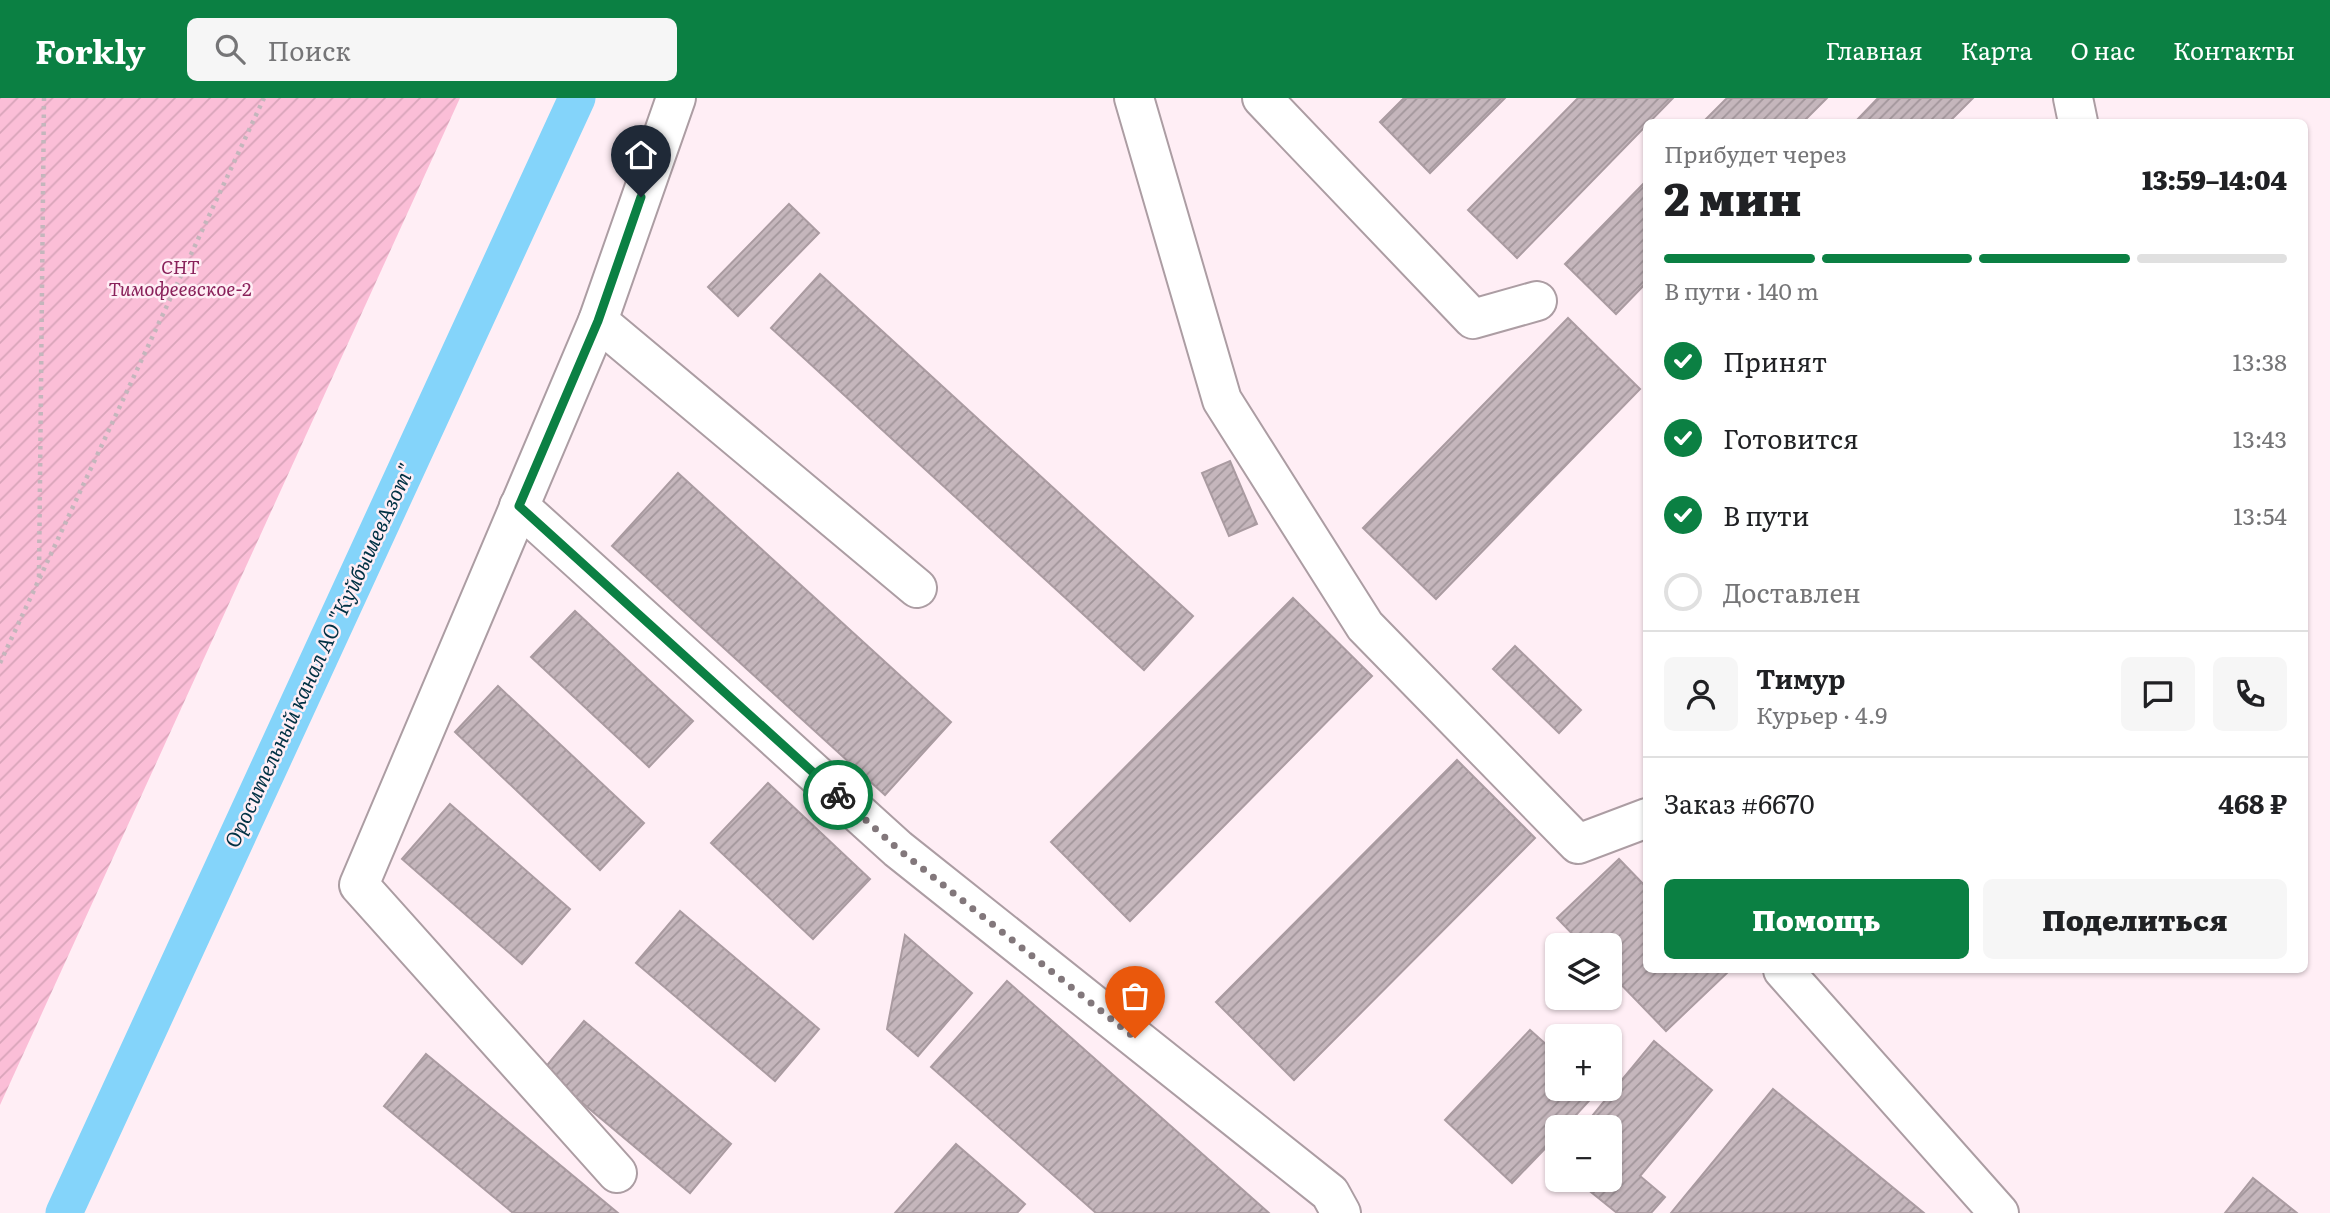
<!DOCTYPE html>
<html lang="ru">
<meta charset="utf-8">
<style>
body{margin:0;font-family:Literata,serif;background:#f6f6f6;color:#202124;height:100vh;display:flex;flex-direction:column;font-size:26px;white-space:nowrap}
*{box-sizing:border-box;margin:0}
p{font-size:23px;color:#757577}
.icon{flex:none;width:38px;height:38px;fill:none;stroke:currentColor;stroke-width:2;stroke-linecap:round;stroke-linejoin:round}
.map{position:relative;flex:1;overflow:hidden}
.drawer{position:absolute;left:1643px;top:21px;width:665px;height:854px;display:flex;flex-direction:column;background:#fff;border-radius:10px;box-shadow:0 2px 5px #0004}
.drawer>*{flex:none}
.tools{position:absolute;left:1545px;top:835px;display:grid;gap:14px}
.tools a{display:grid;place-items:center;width:77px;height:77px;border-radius:10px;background:#fff;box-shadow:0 2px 5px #0004;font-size:35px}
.pin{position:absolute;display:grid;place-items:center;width:60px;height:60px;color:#fff;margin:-72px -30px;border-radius:50% 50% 50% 0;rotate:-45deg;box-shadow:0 0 7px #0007}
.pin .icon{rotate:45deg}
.courier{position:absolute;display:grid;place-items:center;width:70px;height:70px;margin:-35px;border:5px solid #0b8043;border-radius:50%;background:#fff;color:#222;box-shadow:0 2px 9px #0007}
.summary em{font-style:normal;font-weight:800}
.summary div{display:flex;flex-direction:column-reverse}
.summary{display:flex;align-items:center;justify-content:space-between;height:119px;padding:0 21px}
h1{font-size:46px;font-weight:800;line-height:52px}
.bar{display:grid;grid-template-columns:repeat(4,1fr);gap:10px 7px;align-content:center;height:84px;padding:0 21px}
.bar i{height:9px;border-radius:5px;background:#e0e0e0}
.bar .selected{background:#0b8043}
.bar p{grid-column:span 4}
.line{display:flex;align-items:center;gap:18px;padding:0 21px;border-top:2px solid #e0e0e0}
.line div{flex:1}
.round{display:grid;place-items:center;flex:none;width:74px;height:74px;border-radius:10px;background:#f6f6f6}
ol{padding:0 21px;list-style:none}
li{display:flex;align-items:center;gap:21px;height:77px}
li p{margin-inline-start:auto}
li .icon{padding:7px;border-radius:50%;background:#0b8043;color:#fff;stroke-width:4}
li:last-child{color:#757577}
li i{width:38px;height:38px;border:4px solid #e0e0e0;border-radius:50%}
.cta{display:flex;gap:14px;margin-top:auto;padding:14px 21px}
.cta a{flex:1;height:80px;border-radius:10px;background:#0b8043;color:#fff;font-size:28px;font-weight:800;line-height:80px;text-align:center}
.cta a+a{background:#f6f6f6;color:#202124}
header{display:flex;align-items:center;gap:42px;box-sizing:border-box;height:98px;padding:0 35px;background:#0b8043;color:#fff}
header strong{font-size:33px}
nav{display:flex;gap:38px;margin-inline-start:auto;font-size:24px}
.search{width:490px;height:63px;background:#f6f6f6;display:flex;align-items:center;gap:18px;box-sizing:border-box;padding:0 24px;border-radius:10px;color:#757577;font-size:26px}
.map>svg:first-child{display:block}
.garden{fill:url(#garden-furrows)}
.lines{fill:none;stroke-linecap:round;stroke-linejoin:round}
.canal{stroke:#84d4fa;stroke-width:37}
.building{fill:url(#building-hatch);stroke:#aa9ba1;stroke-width:2}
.minor-casing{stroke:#ac9da3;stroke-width:42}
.path{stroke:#c4b6bc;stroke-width:4.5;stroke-dasharray:3.5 5;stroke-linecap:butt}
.minor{stroke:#fff;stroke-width:38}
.done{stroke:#82777b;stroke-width:7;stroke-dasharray:0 12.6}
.route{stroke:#0b8043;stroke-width:9}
.labels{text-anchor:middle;stroke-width:5;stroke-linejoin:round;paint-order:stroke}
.park-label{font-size:19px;font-style:italic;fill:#89215a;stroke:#ffeef5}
.water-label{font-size:21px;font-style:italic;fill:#003144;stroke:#ffeef5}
</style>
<header>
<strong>Forkly</strong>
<div class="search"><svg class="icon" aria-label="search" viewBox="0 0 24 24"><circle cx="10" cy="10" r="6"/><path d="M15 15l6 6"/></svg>Поиск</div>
<nav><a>Главная</a><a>Карта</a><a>О нас</a><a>Контакты</a></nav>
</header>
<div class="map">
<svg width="2330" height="1115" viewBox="0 0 2330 1115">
<defs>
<pattern id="garden-furrows" width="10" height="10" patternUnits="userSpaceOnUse" patternTransform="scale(1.75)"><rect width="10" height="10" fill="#fbbed7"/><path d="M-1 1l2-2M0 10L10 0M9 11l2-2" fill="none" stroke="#d8a4b9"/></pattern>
<pattern id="building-hatch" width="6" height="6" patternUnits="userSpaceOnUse" patternTransform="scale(1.75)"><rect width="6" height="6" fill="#c5b6bc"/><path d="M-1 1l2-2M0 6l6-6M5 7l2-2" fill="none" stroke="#a1959a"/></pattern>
</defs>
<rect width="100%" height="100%" fill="#ffeef5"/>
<path class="garden" d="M0,0H460L0,1007Z"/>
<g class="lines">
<path class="canal" d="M64,1115L577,0"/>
</g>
<g class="building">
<path d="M1404,0H1505L1430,75L1380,24Z"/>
<path d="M1578,0H1673L1517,160L1468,112Z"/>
<path d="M1727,0H1827L1803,24H1703Z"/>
<path d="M1878,0H1973L1949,24H1855Z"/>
<path d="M1647,82V184L1616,216L1565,166Z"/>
<path d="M789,106L819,135L738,218L708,189Z"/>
<path d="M820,176L1193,518L1144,572L771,230Z"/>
<path d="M1568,220L1640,291L1436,501L1363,430Z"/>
<path d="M1230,363L1257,426L1229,438L1202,375Z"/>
<path d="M678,375L951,624L885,697L612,448Z"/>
<path d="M1293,500L1372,578L1130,823L1051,744Z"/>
<path d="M575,513L693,623L649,669L531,559Z"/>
<path d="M1515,548L1581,612L1559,635L1493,571Z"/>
<path d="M498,588L644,725L600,772L455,634Z"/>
<path d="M1457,662L1535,740L1294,982L1216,904Z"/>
<path d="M768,685L870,781L813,841L711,745Z"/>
<path d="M450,706L570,811L522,866L402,761Z"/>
<path d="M1619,761L1647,790V872H1726L1728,874L1666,933L1610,875V847H1583L1557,820Z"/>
<path d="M680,813L819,931L775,983L636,865Z"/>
<path d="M905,837L972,895L918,958L887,931Z"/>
<path d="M1007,883L1269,1115H1096L931,969Z"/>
<path d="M584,923L731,1046L690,1095L543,972Z"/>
<path d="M1530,932L1558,957V990H1593L1597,994L1565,1029H1558V1037L1512,1085L1445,1022Z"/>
<path d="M1654,943L1712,992L1640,1078L1665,1099L1651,1115H1617L1576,1082H1610V1029H1583Z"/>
<path d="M426,956L618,1115H513L384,1008Z"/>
<path d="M1773,991L1924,1115H1671Z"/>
<path d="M956,1046L1025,1106L1017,1115H895Z"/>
<path d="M2253,1080L2297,1115H2225Z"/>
</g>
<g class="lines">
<defs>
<g id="minor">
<path d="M1134,0L1222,302L1365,528L1578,746L1647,720"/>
<path d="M1262,0L1473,221L1537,203"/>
<path d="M2073,0L2078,24"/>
<path d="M598,223L917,490"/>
<path d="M519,408L898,751L1330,1095L1341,1115"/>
<path d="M1783,872L1999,1115"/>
<path d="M617,1075L359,787L598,223L676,0"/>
</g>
</defs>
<use href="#minor" class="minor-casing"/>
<g class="path">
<path d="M39,479L44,0"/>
<path d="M0,565L264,0"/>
</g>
<use href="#minor" class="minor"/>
</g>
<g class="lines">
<path class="done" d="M838,697L898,751L1135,940"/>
<path class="route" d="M641,99L598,223L519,408L838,697"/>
</g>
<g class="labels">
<g class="park-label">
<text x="180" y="176">СНТ<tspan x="180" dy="22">Тимофеевское-2</tspan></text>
</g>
<g class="water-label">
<text transform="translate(320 558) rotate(-65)" y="7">Оросительный канал АО "КуйбышевАзот"</text>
</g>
</g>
</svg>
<div class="tools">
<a><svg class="icon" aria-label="layers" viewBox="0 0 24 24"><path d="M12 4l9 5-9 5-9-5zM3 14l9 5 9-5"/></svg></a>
<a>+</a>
<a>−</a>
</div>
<div class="pin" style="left:1135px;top:940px;background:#ea580c"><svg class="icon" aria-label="bag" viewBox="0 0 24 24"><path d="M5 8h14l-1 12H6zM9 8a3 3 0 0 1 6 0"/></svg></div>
<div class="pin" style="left:641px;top:99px;background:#1f2937"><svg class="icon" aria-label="home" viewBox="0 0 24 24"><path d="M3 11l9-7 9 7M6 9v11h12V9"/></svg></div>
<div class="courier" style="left:838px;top:697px"><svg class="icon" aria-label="bike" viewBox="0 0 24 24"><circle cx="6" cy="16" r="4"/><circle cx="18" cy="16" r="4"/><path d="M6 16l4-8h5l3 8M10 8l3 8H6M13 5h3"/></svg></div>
<section class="drawer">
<div class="summary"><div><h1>2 мин</h1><p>Прибудет через</p></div><em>13:59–14:04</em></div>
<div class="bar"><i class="selected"></i><i class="selected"></i><i class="selected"></i><i></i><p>В пути · 140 m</p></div>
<ol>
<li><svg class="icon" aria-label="check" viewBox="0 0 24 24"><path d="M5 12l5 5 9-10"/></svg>Принят<p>13:38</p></li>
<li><svg class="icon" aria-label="check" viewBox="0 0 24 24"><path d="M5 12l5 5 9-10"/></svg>Готовится<p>13:43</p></li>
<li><svg class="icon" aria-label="check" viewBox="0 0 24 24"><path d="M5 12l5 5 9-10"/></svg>В пути<p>13:54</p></li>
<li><i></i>Доставлен</li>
</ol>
<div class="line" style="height:126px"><a class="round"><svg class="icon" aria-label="person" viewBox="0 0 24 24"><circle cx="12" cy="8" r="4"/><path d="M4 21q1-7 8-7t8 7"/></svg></a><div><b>Тимур</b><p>Курьер · 4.9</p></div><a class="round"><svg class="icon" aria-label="chat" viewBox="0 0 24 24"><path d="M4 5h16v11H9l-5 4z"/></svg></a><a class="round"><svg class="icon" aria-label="phone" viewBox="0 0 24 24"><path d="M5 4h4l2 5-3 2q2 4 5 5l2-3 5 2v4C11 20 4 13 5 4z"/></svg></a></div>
<div class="line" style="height:91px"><div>Заказ #6670</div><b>468 ₽</b></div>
<div class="cta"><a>Помощь</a><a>Поделиться</a></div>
</section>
</div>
